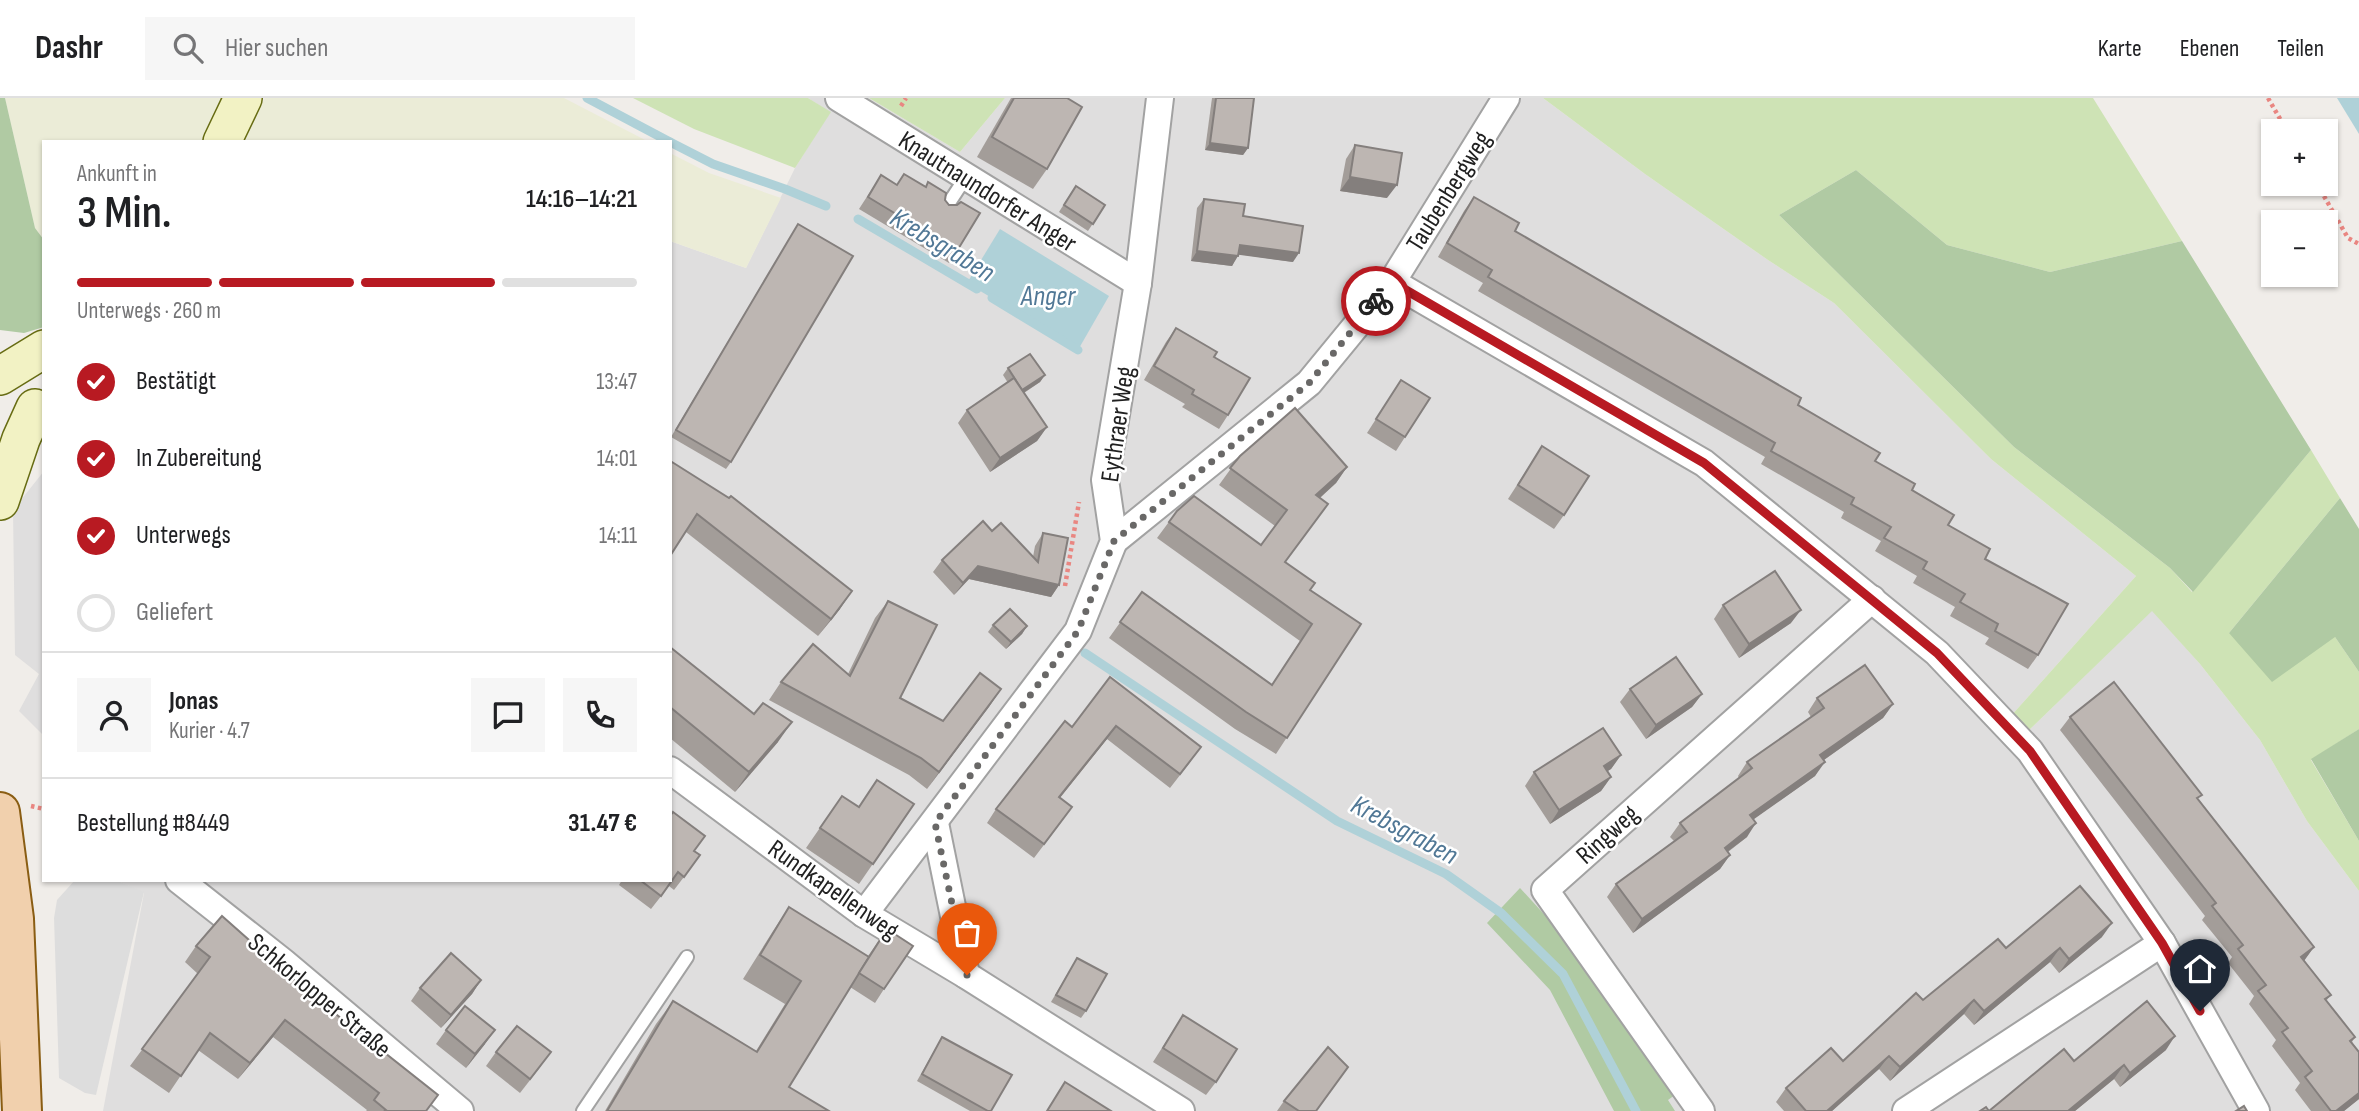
<!DOCTYPE html>
<html lang="de">
<meta charset="utf-8">
<style>
body{margin:0;font-family:"Sofia Sans Condensed",sans-serif;background:#f6f6f6;color:#202124;height:100vh;display:flex;flex-direction:column;font-size:26px;white-space:nowrap}
*{box-sizing:border-box;margin:0}
p{font-size:23px;color:#757577}
.icon{flex:none;width:38px;height:38px;fill:none;stroke:currentColor;stroke-width:2;stroke-linecap:round;stroke-linejoin:round}
.map{position:relative;flex:1;overflow:hidden}
.side{position:absolute;left:42px;top:42px;width:630px;height:742px;display:flex;flex-direction:column;background:#fff;border-radius:0px;box-shadow:0 2px 5px #0004}
.side>*{flex:none}
.buttons{position:absolute;left:2261px;top:21px;display:grid;gap:14px}
.buttons a{display:grid;place-items:center;width:77px;height:77px;border-radius:0px;background:#fff;box-shadow:0 2px 5px #0004;font-size:35px}
.pin{position:absolute;display:grid;place-items:center;width:60px;height:60px;color:#fff;margin:-72px -30px;border-radius:50% 50% 50% 0;rotate:-45deg;box-shadow:0 0 7px #0007}
.pin .icon{rotate:45deg}
.courier{position:absolute;display:grid;place-items:center;width:70px;height:70px;margin:-35px;border:5px solid #b81a22;border-radius:50%;background:#fff;color:#222;box-shadow:0 2px 9px #0007}
.overview em{font-style:normal;font-weight:600}
.overview div{display:flex;flex-direction:column-reverse}
.overview{display:flex;align-items:center;justify-content:space-between;height:119px;padding:0 35px}
h1{font-size:46px;font-weight:600;line-height:52px}
.bar{display:grid;grid-template-columns:repeat(4,1fr);gap:10px 7px;align-content:center;height:84px;padding:0 35px}
.bar i{height:9px;border-radius:5px;background:#e0e0e0}
.bar .active{background:#b81a22}
.bar p{grid-column:span 4}
.line{display:flex;align-items:center;gap:18px;padding:0 35px;border-top:2px solid #e0e0e0}
.line div{flex:1}
.round{display:grid;place-items:center;flex:none;width:74px;height:74px;border-radius:0px;background:#f6f6f6}
ol{padding:0 35px;list-style:none}
li{display:flex;align-items:center;gap:21px;height:77px}
li p{margin-inline-start:auto}
li .icon{padding:7px;border-radius:50%;background:#b81a22;color:#fff;stroke-width:4}
li:last-child{color:#757577}
li i{width:38px;height:38px;border:4px solid #e0e0e0;border-radius:50%}
header{display:flex;align-items:center;gap:42px;box-sizing:border-box;height:98px;padding:0 35px;background:#fff;border-bottom:2px solid #e0e0e0}
header strong{font-size:33px}
nav{display:flex;gap:38px;margin-inline-start:auto;font-size:24px}
.search{width:490px;height:63px;background:#f6f6f6;display:flex;align-items:center;gap:18px;box-sizing:border-box;padding:0 24px;border-radius:0px;color:#757577;font-size:26px}
.map>svg:first-child{display:block}
.residential{fill:#dfdede}
.farmland{fill:#ebecd7}
.grass{fill:#cee3b5}
.forest{fill:#b0caa3}
.parking{fill:#ddd}
.water{fill:#afd1d8}
.lines{fill:none;stroke-linecap:round;stroke-linejoin:round}
.stream{stroke:#afd1d8;stroke-width:9}
.service-casing{stroke:#a2a2a2;stroke-width:16}
.minor-casing{stroke:#a2a2a2;stroke-width:30}
.secondary-casing{stroke:#676c13;stroke-width:40}
.primary-casing{stroke:#8a5d13;stroke-width:42}
.path{stroke:#e98681;stroke-width:4.5;stroke-dasharray:3.5 3.5;stroke-linecap:butt}
.service{stroke:#fff;stroke-width:12}
.minor{stroke:#fff;stroke-width:26}
.secondary{stroke:#f2f2c4;stroke-width:37}
.primary{stroke:#f1d0ad;stroke-width:38}
.wall{fill:#a39d99}
.shaded-wall{fill:#847f7d}
.building{fill:#bdb6b2;stroke:#847f7d;stroke-width:2}
.done{stroke:#696867;stroke-width:7;stroke-dasharray:0 12.6}
.route{stroke:#b81a22;stroke-width:9}
.labels{text-anchor:middle;stroke-width:5;stroke-linejoin:round;paint-order:stroke}
.street-label{font-size:26px;fill:#212121;stroke:#fff}
.water-label{font-size:28px;font-style:italic;fill:#517896;stroke:#fff}
</style>
<header>
<strong>Dashr</strong>
<div class="search"><svg class="icon" aria-label="search" viewBox="0 0 24 24"><circle cx="10" cy="10" r="6"/><path d="M15 15l6 6"/></svg>Hier suchen</div>
<nav><a>Karte</a><a>Ebenen</a><a>Teilen</a></nav>
</header>
<div class="map">
<svg width="2359" height="1013" viewBox="0 0 2359 1013">
<rect width="100%" height="100%" fill="#f0ede9"/>
<g class="residential">
<path d="M808,0H869L960,54L1005,0H1543L1645,76L1768,162L1834,205L1991,361L2136,478L2010,619L2026,635L2152,512L2200,566L2260,642L2307,723L2359,793V1013H103L144,795L116,782H670V143L746,170L795,70L830,14Z"/>
<path d="M44,373V638L19,613L39,576L15,557L13,412Z"/>
</g>
<g class="farmland">
<path d="M5,0H223L203,44H44V142L35,130Z"/>
<path d="M265,0H564L649,44H239Z"/>
<path d="M670,55L709,75L781,100L746,170L670,143Z"/>
</g>
<g class="grass">
<path d="M633,0H808L831,14L795,70L694,31Z"/>
<path d="M869,0H1005L960,54Z"/>
<path d="M1543,0H2093L2182,143L2050,174L1947,147L1856,72L1779,117L2014,349L2170,470L2192,494L2311,352L2340,400L2229,535L2335,539L2359,574V631L2311,662L2359,743V793L2307,723L2260,642L2200,566L2152,513L2025,636L2010,619L2136,478L1991,361L1834,205L1768,162L1645,76Z"/>
</g>
<g class="forest">
<path d="M0,0H5L35,130L44,142V229L24,235L0,232Z"/>
<path d="M1856,72L1947,147L2050,174L2182,143L2311,352L2193,494L2170,470L2014,349L1779,117Z"/>
<path d="M2340,400L2359,431V574L2335,539L2272,584L2229,535Z"/>
<path d="M2359,631V743L2311,661Z"/>
<path d="M1520,790L1585,861L1679,994L1668,1002L1675,1013H1614L1550,892L1487,825Z"/>
</g>
<path class="parking" d="M75,782H116L144,794L96,997L85,995L59,980L54,820L57,802Z"/>
<g class="water">
<path d="M2337,0H2359V36Z"/>
<path d="M1000,131L1109,198L1078,252L967,185Z"/>
</g>
<g class="lines">
<g class="stream">
<path d="M587,0L670,44"/>
<path d="M670,44L713,66L785,91L826,108"/>
<path d="M858,121L977,191"/>
<path d="M992,200L1078,252"/>
<path d="M1085,555L1337,723L1446,776L1501,815L1563,876L1636,1013"/>
</g>
<defs>
<g id="service">
<path d="M945,111L966,79"/>
<path d="M583,1013L687,859"/>
</g>
<g id="minor">
<path d="M839,0L1138,185"/>
<path d="M1392,184L1704,365L1937,555L2030,653L2162,845L2256,1013"/>
<path d="M1114,443L1309,285L1392,184L1506,0"/>
<path d="M670,672L864,816L966,877L1181,1013"/>
<path d="M935,725L966,877"/>
<path d="M179,782L283,864L460,1013"/>
<path d="M864,816L1078,533L1114,443L1105,382L1138,185L1160,0"/>
<path d="M1701,1013L1545,792L1872,501"/>
<path d="M1906,1013L2162,845"/>
</g>
<g id="secondary">
<path d="M222,44L243,0"/>
<path d="M0,278L44,251"/>
<path d="M0,403L21,341L35,310"/>
</g>
<path id="primary" d="M0,714L14,821L22,1013"/>
</defs>
<use href="#service" class="service-casing"/>
<use href="#minor" class="minor-casing"/>
<use href="#secondary" class="secondary-casing"/>
<use href="#primary" class="primary-casing"/>
<g class="path">
<path d="M2268,0L2287,33"/>
<path d="M901,8L906,0"/>
<path d="M2317,86L2348,140L2359,146"/>
<path d="M1065,488L1079,404"/>
<path d="M31,708L44,711"/>
</g>
<use href="#service" class="service"/>
<use href="#minor" class="minor"/>
<use href="#secondary" class="secondary"/>
<use href="#primary" class="primary"/>
</g>
<g class="wall">
<path d="M1011,0H1067L1047,71L1033,91L977,59Z"/>
<path d="M1212,0H1254L1248,50L1243,57L1205,52Z"/>
<path d="M1355,47L1387,100L1340,93L1346,61Z"/>
<path d="M881,77L897,87L945,102L957,153L949,165L859,111Z"/>
<path d="M1071,95L1105,107L1088,133L1059,114Z"/>
<path d="M1474,99L1515,133L1798,307L1875,363L1912,392L1985,461L2038,557L2028,571L1985,546L1989,540L1950,518L1955,509L1913,485L1917,478L1875,453L1881,443L1841,420L1844,414L1761,366L1765,359L1478,193L1483,185L1438,159L1464,113Z"/>
<path d="M1204,101L1243,118L1293,164L1238,156L1232,168L1191,163L1197,110Z"/>
<path d="M798,126L731,364L726,371L671,339Z"/>
<path d="M1176,230L1214,259L1228,317L1219,331L1182,309L1185,306L1144,282L1166,244Z"/>
<path d="M1008,270L1045,277L1040,284L1024,295L1047,329L1037,343L990,374L958,325L967,312L1008,285L1003,277Z"/>
<path d="M1401,282L1405,339L1396,353L1367,335Z"/>
<path d="M1542,348L1564,417L1554,431L1508,401Z"/>
<path d="M1240,358L1347,369L1336,385L1320,400L1286,464L1310,492L1361,526L1276,656L1235,631L1109,540L1142,494L1272,587L1300,543L1157,440L1177,413L1261,447L1275,428L1219,387Z"/>
<path d="M670,367L840,511L818,538L686,434Z"/>
<path d="M992,433L1033,459L1035,448L1043,435L1059,487L1051,499L969,481L954,497L933,474L942,462Z"/>
<path d="M888,503L900,600L943,623L1001,591L927,691L909,677L769,602L781,584L848,576L875,520Z"/>
<path d="M1723,507L1791,525L1739,560L1714,521Z"/>
<path d="M993,527L1027,528L1022,536L1006,551L988,534Z"/>
<path d="M670,549L778,644L735,694L670,640Z"/>
<path d="M1110,579L1191,663L1170,690L1107,641L1060,700L1062,723L1034,760L987,725L996,711L1072,629Z"/>
<path d="M1630,591L1702,596L1692,609L1646,641L1620,604Z"/>
<path d="M1817,600L1893,606L1883,620L1824,662L1815,678L1753,721L1747,739L1728,754L1730,757L1720,771L1633,835L1607,799L1616,786L1674,743L1670,739L1680,725L1739,680L1738,678L1747,664L1811,619L1808,614Z"/>
<path d="M2070,619L2199,702L2314,849L2304,862L2331,897L2326,903L2355,939L2352,944L2359,954V1001L2344,1013H2311L2295,992L2300,985L2272,948L2276,942L2249,906L2254,898L2228,865L2232,859L2202,822L2205,818L2060,632Z"/>
<path d="M1621,657L1611,671L1607,673L1611,679L1601,693L1550,726L1525,688L1534,674Z"/>
<path d="M842,698L858,709L914,706L859,786L806,750Z"/>
<path d="M694,753L700,757L690,771L674,792L669,788L651,811L619,787L622,782H670Z"/>
<path d="M789,809L868,858L887,831L884,891L875,905L850,889L789,989L829,1013H605L656,926L673,903L756,953L785,906L743,881L773,833Z"/>
<path d="M2102,839L2059,875L2050,864L1974,927L1964,916L1890,983L1879,971L1832,1013H1784L1776,1004L1786,990L1843,963L1923,902L2006,850Z"/>
<path d="M196,848L427,1013H366L367,1012L273,939L238,981L198,952L169,995L130,968L198,876L185,864Z"/>
<path d="M1077,860L1086,913L1081,920L1051,904Z"/>
<path d="M481,882L472,896L441,930L411,903L420,890Z"/>
<path d="M1183,917L1216,984L1206,997L1153,964Z"/>
<path d="M446,932L485,946L466,970L436,946Z"/>
<path d="M942,939L991,1013H970L917,983Z"/>
<path d="M2166,952L2120,989L2114,981L2075,1013H1980H1989L2074,963Z"/>
<path d="M496,954L541,968L520,995L486,968Z"/>
<path d="M1284,1003L1316,1013H1277Z"/>
</g>
<g class="shaded-wall">
<path d="M1210,45L1248,50L1243,57L1205,52Z"/>
<path d="M1350,79L1397,87L1387,100L1340,93Z"/>
<path d="M1240,147L1299,155L1293,164L1233,156Z"/>
<path d="M1197,153L1238,158L1232,168L1191,163Z"/>
<path d="M1045,277L1040,284L1017,299L1022,292Z"/>
<path d="M1047,329L1037,343L990,374L1000,360Z"/>
<path d="M1347,369L1336,385L1304,414L1316,397Z"/>
<path d="M978,468L1059,487L1051,499L969,481L954,497L963,485Z"/>
<path d="M852,493L840,511L818,538L831,521Z"/>
<path d="M1801,512L1791,525L1739,560L1749,546Z"/>
<path d="M1027,528L1022,536L1006,551L1011,544Z"/>
<path d="M1001,591L989,609L927,691L939,674Z"/>
<path d="M1702,596L1692,609L1646,641L1656,627Z"/>
<path d="M1893,606L1883,620L1811,671L1820,657Z"/>
<path d="M792,624L778,644L735,694L749,674Z"/>
<path d="M1116,628L1107,641L1049,713L1059,699Z"/>
<path d="M1621,657L1611,671L1594,682L1604,668Z"/>
<path d="M1825,664L1815,678L1740,731L1750,717Z"/>
<path d="M1611,679L1601,693L1550,726L1559,712Z"/>
<path d="M1756,725L1747,739L1715,763L1725,750Z"/>
<path d="M1730,757L1720,771L1633,835L1642,821Z"/>
<path d="M2112,825L2102,839L2059,875L2069,861Z"/>
<path d="M2314,849L2304,863L2301,859Z"/>
<path d="M2060,850L2050,864L1974,927L1984,913Z"/>
<path d="M481,882L472,896L441,930L451,917Z"/>
<path d="M1974,902L1964,916L1890,983L1900,969Z"/>
<path d="M285,922L273,939L238,981L250,965Z"/>
<path d="M495,932L485,946L466,970L475,956Z"/>
<path d="M2175,938L2166,952L2120,989L2130,975Z"/>
<path d="M1889,958L1879,971L1832,1013H1827Z"/>
<path d="M2124,967L2114,981L2075,1013H2068Z"/>
<path d="M2359,995V1001L2344,1013H2336Z"/>
</g>
<g class="building">
<path d="M1014,0H1067L1082,9L1047,71L992,39Z"/>
<path d="M1216,0H1254L1248,50L1210,45Z"/>
<path d="M1355,47L1402,55L1397,87L1350,79Z"/>
<path d="M904,76L926,89L928,84L946,95L945,102L949,107H957L961,104L980,115L957,153L868,99L881,77L897,87Z"/>
<path d="M1076,88L1105,107L1093,126L1064,107Z"/>
<path d="M1474,99L1519,125L1515,133L1801,300L1798,307L1880,355L1875,363L1915,386L1912,392L1954,417L1948,427L1990,451L1985,461L2068,506L2038,557L1995,533L1998,526L1960,504L1965,496L1923,471L1927,464L1884,440L1891,429L1851,406L1854,400L1771,353L1775,345L1488,179L1492,172L1447,145Z"/>
<path d="M1204,101L1245,106L1243,118L1303,128L1299,155L1240,147L1238,158L1197,153Z"/>
<path d="M798,126L853,158L731,364L676,332Z"/>
<path d="M1176,230L1217,254L1214,259L1250,280L1228,317L1192,296L1194,292L1154,268Z"/>
<path d="M1030,256L1045,277L1022,292L1008,270Z"/>
<path d="M1014,280L1047,329L1000,360L967,312Z"/>
<path d="M1401,282L1430,300L1405,339L1376,321Z"/>
<path d="M1295,310L1347,369L1316,397L1328,406L1285,464L1315,485L1310,492L1361,526L1287,640L1246,614L1120,524L1142,494L1272,587L1312,526L1169,424L1177,413L1194,398L1261,447L1287,412L1230,370L1240,358Z"/>
<path d="M1542,348L1589,378L1564,417L1518,387Z"/>
<path d="M672,364L729,400L731,398L852,493L831,521L697,416L670,458V367Z"/>
<path d="M983,423L992,433L1001,425L1038,464L1043,435L1068,440L1059,487L978,468L963,485L942,462Z"/>
<path d="M1775,473L1801,512L1749,546L1723,507Z"/>
<path d="M888,503L937,527L900,600L943,623L980,575L1001,591L939,674L921,660L781,584L813,546L850,578Z"/>
<path d="M1010,511L1027,528L1011,544L993,527Z"/>
<path d="M670,549L754,616L763,605L792,624L749,674L670,609Z"/>
<path d="M1676,559L1702,596L1656,627L1630,591Z"/>
<path d="M1865,567L1893,606L1820,657L1825,664L1750,717L1756,725L1725,750L1730,757L1642,821L1616,786L1687,734L1680,725L1752,670L1747,664L1824,610L1817,600Z"/>
<path d="M1110,579L1201,649L1180,676L1116,628L1059,699L1072,709L1044,746L996,711L1065,623L1072,629Z"/>
<path d="M2114,584L2202,697L2197,700L2314,849L2301,859L2331,897L2325,901L2355,939L2350,943L2359,954V995L2336,1013H2331L2305,979L2312,973L2282,934L2288,930L2258,893L2266,887L2238,851L2243,847L2212,808L2216,805L2070,619Z"/>
<path d="M1603,630L1621,657L1604,668L1611,679L1559,712L1534,674Z"/>
<path d="M877,682L914,706L873,766L820,730L842,698L859,709Z"/>
<path d="M673,714L705,738L694,753L700,757L684,779L678,774L661,798L640,782H670V718Z"/>
<path d="M2080,788L2112,825L2069,861L2060,850L1984,913L1974,902L1900,969L1889,958L1827,1013H1806L1786,990L1831,950L1843,963L1916,895L1923,902L1998,841L2006,850Z"/>
<path d="M789,809L869,859L789,989L829,1013H607L673,903L757,954L801,883L760,857Z"/>
<path d="M222,818L308,894L438,997L426,1013H384L386,1012L374,1002L379,995L285,922L250,965L210,935L181,978L142,951L210,859L196,848Z"/>
<path d="M887,831L913,848L884,891L859,875Z"/>
<path d="M451,855L481,882L451,917L420,890Z"/>
<path d="M1077,860L1107,876L1086,913L1056,897Z"/>
<path d="M2147,903L2175,938L2130,975L2124,967L2068,1013H1980L1986,1009L1989,1013L2064,951L2074,963Z"/>
<path d="M465,908L495,932L475,956L446,932Z"/>
<path d="M1183,917L1237,951L1216,984L1163,950Z"/>
<path d="M517,928L551,954L530,981L496,954Z"/>
<path d="M942,939L1012,977L991,1013H988L922,976Z"/>
<path d="M1328,949L1348,969L1316,1013H1299L1284,1003Z"/>
<path d="M1065,984L1111,1013H1047Z"/>
<path d="M2244,1008L2247,1013H2236Z"/>
</g>
<g class="lines">
<path class="done" d="M967,877L935,725L1078,533L1114,443L1309,285L1376,203"/>
<path class="route" d="M1376,203L1392,184L1704,365L1937,555L2030,653L2162,845L2200,913"/>
</g>
<g class="labels">
<g class="street-label">
<text transform="translate(988 93) rotate(32)" y="9">Knautnaundorfer Anger</text>
<text transform="translate(1448 93) rotate(-58)" y="9">Taubenbergweg</text>
<text transform="translate(1117 326) rotate(-82)" y="9">Eythraer Weg</text>
<text transform="translate(1607 736) rotate(-42)" y="9">Ringweg</text>
<text transform="translate(834 791) rotate(35)" y="9">Rundkapellenweg</text>
<text transform="translate(320 897) rotate(40)" y="9">Schkorlopper Straße</text>
</g>
<g class="water-label">
<text transform="translate(943 146) rotate(31)" y="10">Krebsgraben</text>
<text x="1048" y="207">Anger</text>
<text transform="translate(1405 731) rotate(28)" y="10">Krebsgraben</text>
</g>
</g>
</svg>
<div class="buttons">
<a>+</a>
<a>−</a>
</div>
<div class="pin" style="left:967px;top:877px;background:#ea580c"><svg class="icon" aria-label="bag" viewBox="0 0 24 24"><path d="M5 8h14l-1 12H6zM9 8a3 3 0 0 1 6 0"/></svg></div>
<div class="pin" style="left:2200px;top:913px;background:#1f2937"><svg class="icon" aria-label="home" viewBox="0 0 24 24"><path d="M3 11l9-7 9 7M6 9v11h12V9"/></svg></div>
<div class="courier" style="left:1376px;top:203px"><svg class="icon" aria-label="bike" viewBox="0 0 24 24"><circle cx="6" cy="16" r="4"/><circle cx="18" cy="16" r="4"/><path d="M6 16l4-8h5l3 8M10 8l3 8H6M13 5h3"/></svg></div>
<section class="side">
<div class="overview"><div><h1>3 Min.</h1><p>Ankunft in</p></div><em>14:16–14:21</em></div>
<div class="bar"><i class="active"></i><i class="active"></i><i class="active"></i><i></i><p>Unterwegs · 260 m</p></div>
<ol>
<li><svg class="icon" aria-label="check" viewBox="0 0 24 24"><path d="M5 12l5 5 9-10"/></svg>Bestätigt<p>13:47</p></li>
<li><svg class="icon" aria-label="check" viewBox="0 0 24 24"><path d="M5 12l5 5 9-10"/></svg>In Zubereitung<p>14:01</p></li>
<li><svg class="icon" aria-label="check" viewBox="0 0 24 24"><path d="M5 12l5 5 9-10"/></svg>Unterwegs<p>14:11</p></li>
<li><i></i>Geliefert</li>
</ol>
<div class="line" style="height:126px"><a class="round"><svg class="icon" aria-label="person" viewBox="0 0 24 24"><circle cx="12" cy="8" r="4"/><path d="M4 21q1-7 8-7t8 7"/></svg></a><div><b>Jonas</b><p>Kurier · 4.7</p></div><a class="round"><svg class="icon" aria-label="chat" viewBox="0 0 24 24"><path d="M4 5h16v11H9l-5 4z"/></svg></a><a class="round"><svg class="icon" aria-label="phone" viewBox="0 0 24 24"><path d="M5 4h4l2 5-3 2q2 4 5 5l2-3 5 2v4C11 20 4 13 5 4z"/></svg></a></div>
<div class="line" style="height:91px"><div>Bestellung #8449</div><b>31.47 €</b></div>
</section>
</div>
